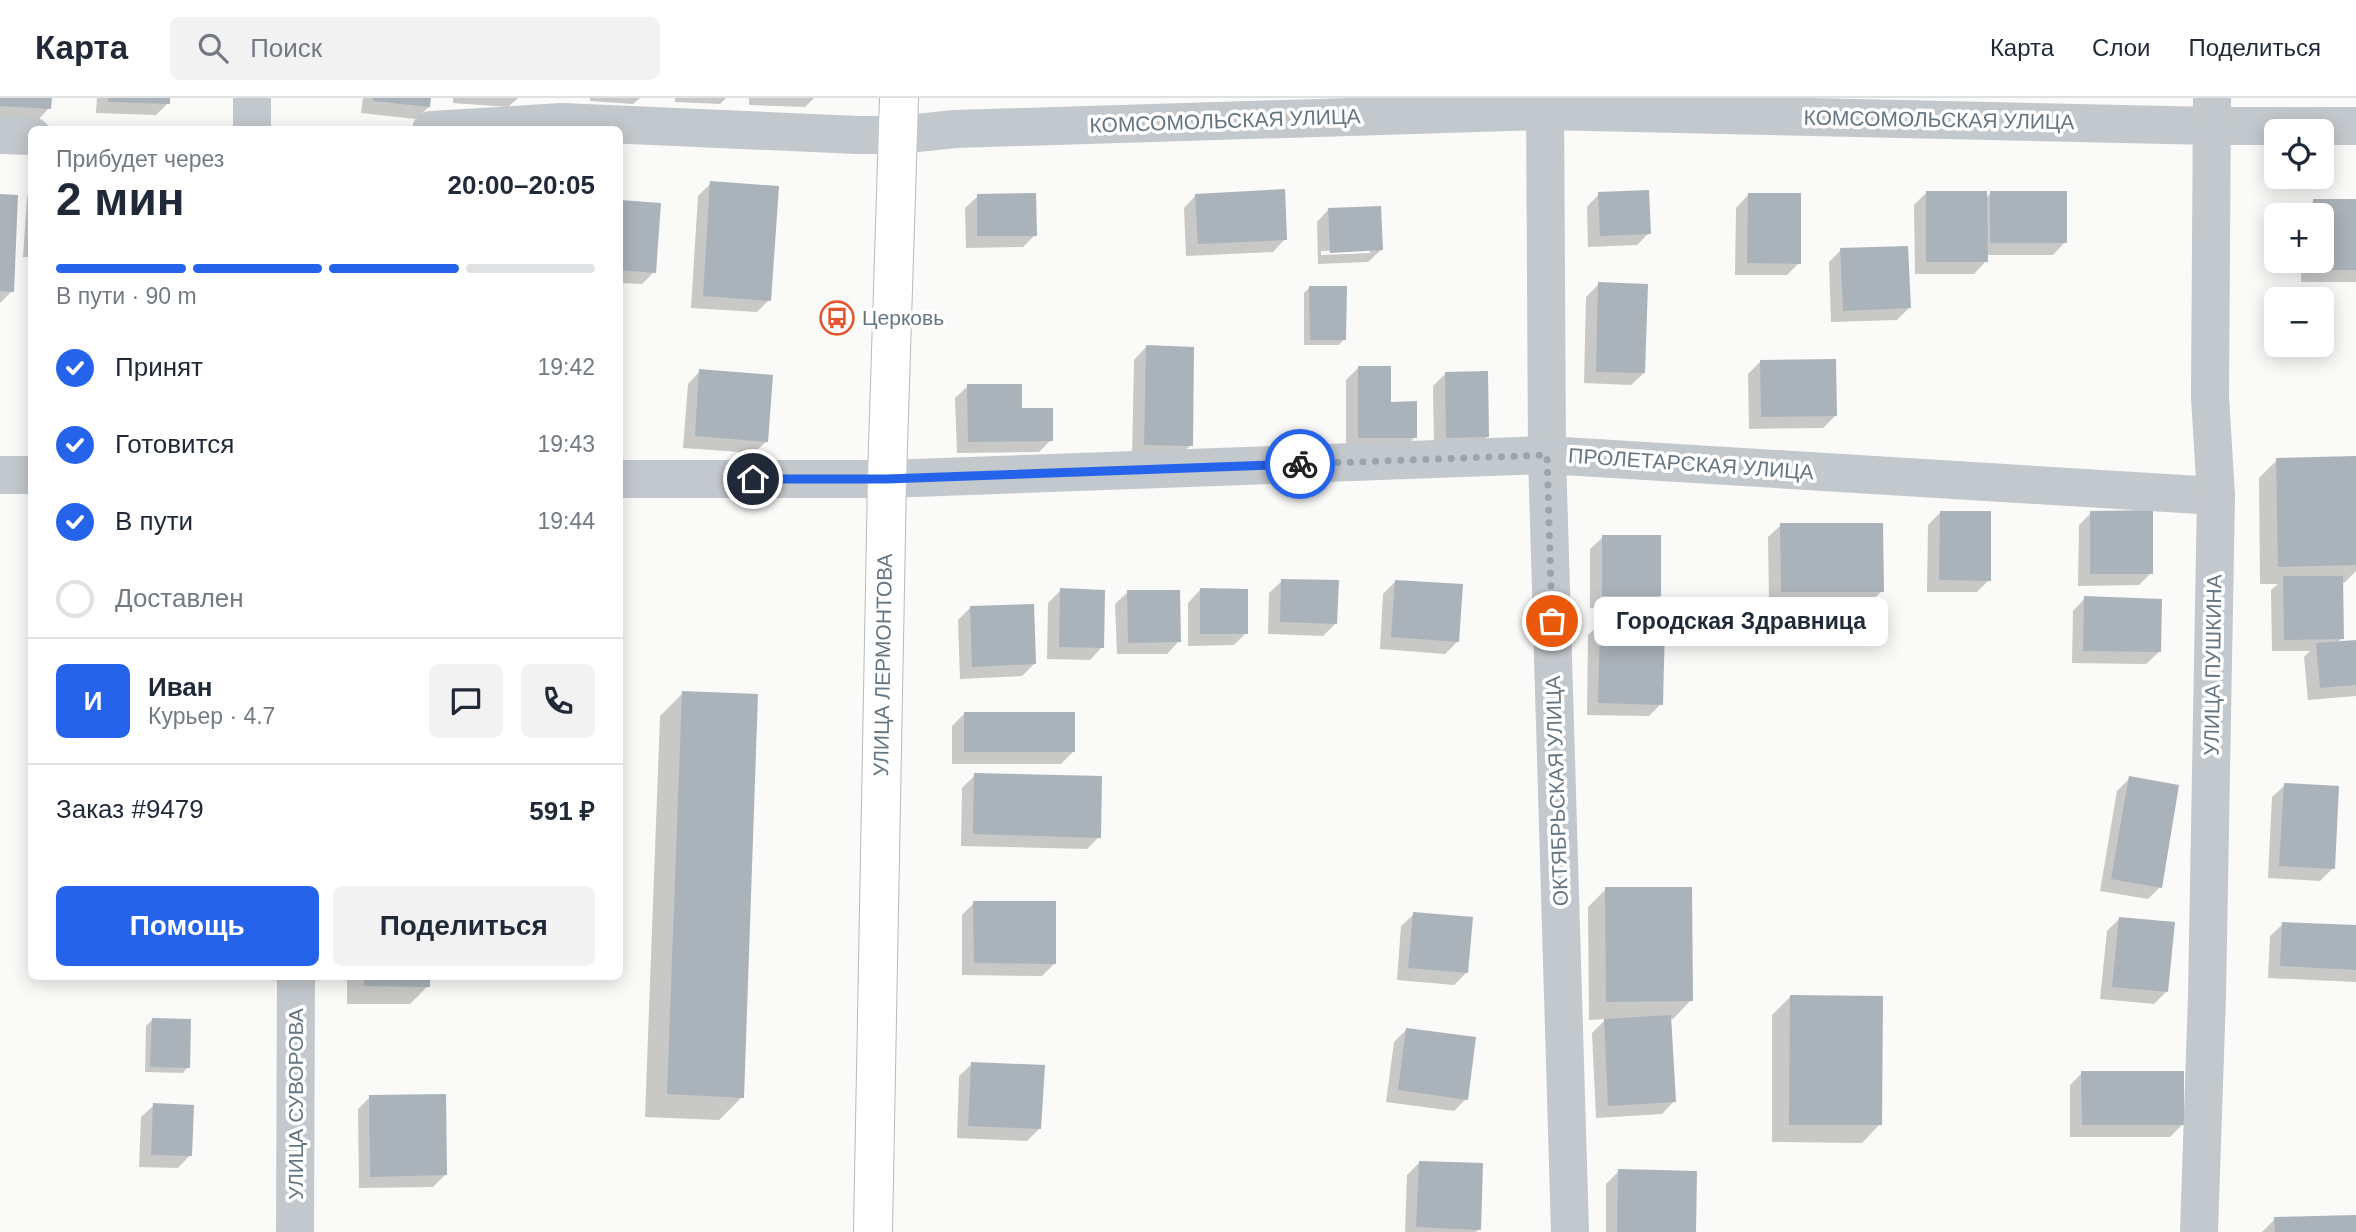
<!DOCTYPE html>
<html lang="ru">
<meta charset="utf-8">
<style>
body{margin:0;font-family:Arial,sans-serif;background:#f2f2f3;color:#1f2937;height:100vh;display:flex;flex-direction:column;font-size:26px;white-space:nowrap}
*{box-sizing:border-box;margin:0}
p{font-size:23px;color:#747a83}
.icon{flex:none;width:38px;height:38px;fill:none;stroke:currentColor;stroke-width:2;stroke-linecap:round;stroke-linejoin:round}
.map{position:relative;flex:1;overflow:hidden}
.sheet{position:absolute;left:28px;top:28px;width:595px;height:854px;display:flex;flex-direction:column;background:#fff;border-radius:10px;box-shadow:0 4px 18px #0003}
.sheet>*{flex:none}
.controls{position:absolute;left:2264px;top:21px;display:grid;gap:14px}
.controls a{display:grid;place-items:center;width:70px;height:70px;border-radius:10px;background:#fff;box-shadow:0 4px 18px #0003;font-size:35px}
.pin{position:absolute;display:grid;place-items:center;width:60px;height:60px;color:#fff;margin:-30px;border:4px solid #fff;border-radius:50%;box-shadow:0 2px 7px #0007}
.courier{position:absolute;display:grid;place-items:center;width:70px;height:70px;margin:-35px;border:5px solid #2563eb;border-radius:50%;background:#fff;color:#222;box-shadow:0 2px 9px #0007}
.bubble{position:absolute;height:49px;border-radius:10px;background:#fff;box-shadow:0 4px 18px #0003;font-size:23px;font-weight:800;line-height:49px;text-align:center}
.headline em{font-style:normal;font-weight:800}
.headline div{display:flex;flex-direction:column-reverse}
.headline{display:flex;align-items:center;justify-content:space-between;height:119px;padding:0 28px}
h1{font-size:46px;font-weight:800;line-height:52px}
.bar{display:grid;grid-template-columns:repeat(4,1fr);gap:10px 7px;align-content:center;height:84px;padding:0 28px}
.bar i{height:9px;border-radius:5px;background:#e0e1e3}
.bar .current{background:#2563eb}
.bar p{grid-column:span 4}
.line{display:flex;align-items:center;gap:18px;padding:0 28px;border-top:2px solid #e0e1e3}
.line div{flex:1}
.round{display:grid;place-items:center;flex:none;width:74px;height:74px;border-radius:10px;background:#f2f2f3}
ol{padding:0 28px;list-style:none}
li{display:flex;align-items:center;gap:21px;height:77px}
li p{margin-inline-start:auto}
li .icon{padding:7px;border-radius:50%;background:#2563eb;color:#fff;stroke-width:4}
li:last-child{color:#747a83}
li i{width:38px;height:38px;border:4px solid #e0e1e3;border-radius:50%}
.cta{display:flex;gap:14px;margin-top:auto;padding:14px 28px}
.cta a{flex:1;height:80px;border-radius:10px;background:#2563eb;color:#fff;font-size:28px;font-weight:800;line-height:80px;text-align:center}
.cta a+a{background:#f2f2f3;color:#1f2937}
header{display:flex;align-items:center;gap:42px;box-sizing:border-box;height:98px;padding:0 35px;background:#fff;border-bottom:2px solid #e0e1e3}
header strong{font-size:33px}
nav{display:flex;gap:38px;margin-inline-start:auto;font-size:24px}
.search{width:490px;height:63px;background:#f2f2f3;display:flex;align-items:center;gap:18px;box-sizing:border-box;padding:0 24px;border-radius:10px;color:#747a83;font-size:26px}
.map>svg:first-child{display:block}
.shadow{fill:#0003;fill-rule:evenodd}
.building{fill:#aab3b9}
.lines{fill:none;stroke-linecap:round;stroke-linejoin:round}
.primary-casing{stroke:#b5babe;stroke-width:40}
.minor{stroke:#c3c8cc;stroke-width:38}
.primary{stroke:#fff;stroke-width:38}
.done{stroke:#99a4ac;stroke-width:7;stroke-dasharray:0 12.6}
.route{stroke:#2563eb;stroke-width:9}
.labels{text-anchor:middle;stroke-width:7;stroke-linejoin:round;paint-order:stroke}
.street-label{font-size:21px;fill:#657683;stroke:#fff}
.poi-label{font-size:21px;fill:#657683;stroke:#fff;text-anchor:start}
</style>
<header>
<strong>Карта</strong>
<div class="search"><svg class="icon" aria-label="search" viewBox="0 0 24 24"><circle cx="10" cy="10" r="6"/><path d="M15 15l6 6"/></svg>Поиск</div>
<nav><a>Карта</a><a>Слои</a><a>Поделиться</a></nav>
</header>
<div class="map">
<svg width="2356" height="1134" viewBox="0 0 2356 1134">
<rect width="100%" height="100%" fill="#fafaf8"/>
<g class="shadow">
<path d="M0,0H50L49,10L37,23L0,20Z"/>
<path d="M97,0H168V5L156,17L96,15Z"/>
<path d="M363,0H430L429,9L416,21L361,15Z"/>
<path d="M453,0H518L508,9L453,5Z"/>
<path d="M590,0H640L633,6L590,3Z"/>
<path d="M675,0H726L720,6L675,4Z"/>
<path d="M749,0H814L805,9L749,7Z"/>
<path d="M711,85L769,202L757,214L691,210L698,98Z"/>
<path d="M32,95V159H23L27,99Z"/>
<path d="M1926,95L1985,100L1991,95L2065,144L2053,157H1986V163L1974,176H1915L1914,107Z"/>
<path d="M1599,96L1649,135L1637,147L1588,149L1587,109Z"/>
<path d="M1196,97L1285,141L1273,154L1186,158L1184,110Z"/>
<path d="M1748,97L1799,165L1787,177H1735L1736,110Z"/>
<path d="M0,98L12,193L0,205Z"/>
<path d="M978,98L1035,137L1023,149L966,150L965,110Z"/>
<path d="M2314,103H2356V184H2301V163H2322V117H2301Z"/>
<path d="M620,104L659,106L654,174L642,186L620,185Z"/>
<path d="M1329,111L1381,152L1368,164L1318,166L1317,124ZM1370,151V155L1321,157V153Z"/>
<path d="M1841,152L1909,210L1897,222L1831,224L1829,164Z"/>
<path d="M1599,186L1644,275L1631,287L1584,285L1586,199Z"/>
<path d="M1310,189L1344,241L1339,247H1304V195Z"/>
<path d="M1146,249L1191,347L1178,360L1132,359L1134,262Z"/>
<path d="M1760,264L1835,318L1823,330L1749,331L1748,276Z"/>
<path d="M1358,270L1415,339L1402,352H1346V282Z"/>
<path d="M700,273L767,343L754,355L683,350L688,286Z"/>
<path d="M1446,275L1487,339L1475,351H1434L1433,288Z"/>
<path d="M968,288L1020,312L1051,342L1039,354L957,355L955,300Z"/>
<path d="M2356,360V473L2344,485H2341L2342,540L2337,545L2356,543V598L2308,602L2304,559L2310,553H2272L2271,492L2278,486H2260L2259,380L2277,362Z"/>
<path d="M1940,415L1989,482L1977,494H1927L1928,427Z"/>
<path d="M2091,415L2151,475L2139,487L2078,488L2079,427Z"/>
<path d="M1781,427L1882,493L1869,505L1769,506L1768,439Z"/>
<path d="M1603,439L1660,498L1647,510H1590V451Z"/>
<path d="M1282,483L1336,525L1323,538L1268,536L1269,495Z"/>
<path d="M1396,483L1458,543L1445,556L1380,551L1383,496Z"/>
<path d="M1061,492L1102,549L1090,562L1047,561L1048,505Z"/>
<path d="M1200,492L1246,535L1234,547L1188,548V505Z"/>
<path d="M1128,494L1179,543L1167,556H1117L1115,506Z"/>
<path d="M2085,500L2159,554L2146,566L2072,565L2073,513Z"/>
<path d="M970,510L1034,566L1022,578L960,581L958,522Z"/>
<path d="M1601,525L1661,606L1649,618L1587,617L1588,537Z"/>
<path d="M683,595L742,999L719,1022L645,1019L660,618Z"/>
<path d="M964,616L1073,654L1061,666H952V628Z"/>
<path d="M975,677L1099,739L1087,751L961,748L962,690Z"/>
<path d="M2130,680L2160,789L2148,801L2100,793L2117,693Z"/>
<path d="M2285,687L2333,770L2320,783L2268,780L2272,699Z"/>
<path d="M1606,791L1691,902L1673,921H1670L1674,1003L1662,1016L1596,1020L1592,935L1606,921L1589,922L1588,809Z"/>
<path d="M974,805L1055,865L1042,878L962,877V817Z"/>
<path d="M1414,816L1467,874L1454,887L1397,882L1401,828Z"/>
<path d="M2119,821L2167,893L2154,906L2100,901L2107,833Z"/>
<path d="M2283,826L2356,829V884L2268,880L2270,838Z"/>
<path d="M347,878H428V888L410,906H347Z"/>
<path d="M1790,899L1880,1026L1862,1045L1772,1044V917Z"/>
<path d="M152,922L188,969L183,975L145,974L146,928Z"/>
<path d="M1406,932L1466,1001L1454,1013L1386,1004L1394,944Z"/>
<path d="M972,966L1039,1031L1027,1043L957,1040L959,978Z"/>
<path d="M2082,975L2183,1026L2170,1039H2070V987Z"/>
<path d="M370,999L445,1077L433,1089L359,1090L358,1011Z"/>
<path d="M154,1007L190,1057L178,1070L139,1069L141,1019Z"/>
<path d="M1420,1064L1479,1131L1476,1134H1405L1407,1077Z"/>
<path d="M1619,1073L1694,1134H1606V1086Z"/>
<path d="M2356,1119V1134H2262L2275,1121Z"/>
</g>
<g class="building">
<path d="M0,0H52L51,11L0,8Z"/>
<path d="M108,0H170V6L108,4Z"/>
<path d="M373,0H431L430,9L373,3Z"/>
<path d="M710,83L779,88L771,203L703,198Z"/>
<path d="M1285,91L1287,142L1198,146L1195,96Z"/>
<path d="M1649,92L1651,136L1600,138L1598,94Z"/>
<path d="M1926,93H1987L1988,164H1926Z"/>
<rect x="1990" y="93" width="77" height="52"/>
<path d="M1036,95L1037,138H977V96Z"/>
<path d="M1748,95H1801V166L1747,165Z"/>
<path d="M0,96L18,97L14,194L0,193Z"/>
<path d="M2313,101H2356V172H2313V163H2322V117H2313Z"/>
<path d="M620,102L661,105L656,175L620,172Z"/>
<path d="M1381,108L1383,152L1330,155L1328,110Z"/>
<path d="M1908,148L1911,210L1843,213L1840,150Z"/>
<path d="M1598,184L1648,186L1645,275L1596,274Z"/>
<path d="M1309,188H1347L1346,242H1310Z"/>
<path d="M1146,247L1194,249L1193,348L1144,347Z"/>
<path d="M1836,261L1837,318L1761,319L1760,262Z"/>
<path d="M1358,268H1391V304L1417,303V340H1358Z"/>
<path d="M699,271L773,277L768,344L695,338Z"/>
<path d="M1488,273L1489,339L1446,340L1445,274Z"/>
<path d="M967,286H1022V310H1053V343L968,344Z"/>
<path d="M2356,358V467L2278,469L2276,360Z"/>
<path d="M2153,412V476H2090V413Z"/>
<path d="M1940,413H1991V483L1939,482Z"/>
<path d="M1780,425H1883L1884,494H1781Z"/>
<rect x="1602" y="437" width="59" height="61"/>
<path d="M2283,478H2343L2344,541L2284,542Z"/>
<path d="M1281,481L1339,482L1337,526L1280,524Z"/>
<path d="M1395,482L1463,486L1459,544L1391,539Z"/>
<path d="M1060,490L1105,492L1104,550L1059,549Z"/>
<path d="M1200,490L1248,491V536H1200Z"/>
<path d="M1127,492H1180L1181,544L1128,545Z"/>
<path d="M2084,498L2162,501L2161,554L2083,553Z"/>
<path d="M1034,506L1036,566L972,569L970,508Z"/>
<path d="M1600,523L1665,525L1663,607L1598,605Z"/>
<path d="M2356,542V587L2320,590L2316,545Z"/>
<path d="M682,593L758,596L744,1000L667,996Z"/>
<rect x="964" y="614" width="111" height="40"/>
<path d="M974,675L1102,678L1101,740L973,736Z"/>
<path d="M2129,678L2179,687L2162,790L2111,781Z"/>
<path d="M2284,685L2339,688L2335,771L2279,768Z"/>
<path d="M1605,789H1692L1693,903L1606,904Z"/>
<path d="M973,803H1056V866L974,865Z"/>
<path d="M1413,814L1473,819L1468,875L1408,870Z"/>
<path d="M2119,819L2175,824L2168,894L2112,889Z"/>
<path d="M2282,824L2356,827V872L2280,868Z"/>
<path d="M364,878H430V889L364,888Z"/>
<path d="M1790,897L1883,898L1882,1027H1789Z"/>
<path d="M1671,917L1676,1004L1608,1008L1604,921Z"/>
<path d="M152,920L191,921L190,970L150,969Z"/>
<path d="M1406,930L1476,939L1468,1002L1398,992Z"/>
<path d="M971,964L1045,967L1041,1031L968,1028Z"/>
<path d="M2081,973H2184V1027H2082Z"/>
<path d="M446,996L447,1077L370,1079L369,997Z"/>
<path d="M153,1005L194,1007L192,1058L151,1057Z"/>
<path d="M1419,1063L1483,1065L1481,1132L1416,1129Z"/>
<path d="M1618,1071L1697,1073L1696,1134H1617Z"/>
<path d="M2356,1117V1134H2275L2274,1119Z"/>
</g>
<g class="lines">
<defs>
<path id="primary" d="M873,1134L887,381L899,0"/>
</defs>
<use href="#primary" class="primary-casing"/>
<g class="minor">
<path d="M252,0V32"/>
<path d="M1545,0L1547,357L1570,1134"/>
<path d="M431,32L562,24L858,37H898L955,31L1545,13L2212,28H2356"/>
<path d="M0,37L32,38"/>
<path d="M0,377H32"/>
<path d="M620,381H887L1547,357L2216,398"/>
<path d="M295,1134L296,878"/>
<path d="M2199,1134L2207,897L2216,398L2210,299L2212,0"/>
</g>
<use href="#primary" class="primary"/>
</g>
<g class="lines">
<path class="done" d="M1300,366L1547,357L1552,523"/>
<path class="route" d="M753,381H887L1300,366"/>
</g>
<defs>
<symbol id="bus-ring" viewBox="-11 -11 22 22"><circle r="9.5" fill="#fff" stroke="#e4572e" stroke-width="1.5"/><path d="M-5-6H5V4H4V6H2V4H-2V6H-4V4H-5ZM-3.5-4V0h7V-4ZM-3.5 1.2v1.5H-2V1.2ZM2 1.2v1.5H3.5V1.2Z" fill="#e4572e"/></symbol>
</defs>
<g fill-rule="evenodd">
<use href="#bus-ring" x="818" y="201" width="38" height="38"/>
</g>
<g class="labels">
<g class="street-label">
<text transform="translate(1939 22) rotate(1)" y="7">КОМСОМОЛЬСКАЯ УЛИЦА</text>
<text transform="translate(1225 23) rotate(-2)" y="7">КОМСОМОЛЬСКАЯ УЛИЦА</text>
<text transform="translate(1691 366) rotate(4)" y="7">ПРОЛЕТАРСКАЯ УЛИЦА</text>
<text transform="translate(883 567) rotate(-89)" y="7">УЛИЦА ЛЕРМОНТОВА</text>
<text transform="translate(2213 567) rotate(-89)" y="7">УЛИЦА ПУШКИНА</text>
<text transform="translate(1557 693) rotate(-92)" y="7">ОКТЯБРЬСКАЯ УЛИЦА</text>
<text transform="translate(296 1006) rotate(-90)" y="7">УЛИЦА СУВОРОВА</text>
</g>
<g class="poi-label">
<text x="862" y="227">Церковь</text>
</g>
</g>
</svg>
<div class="controls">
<a><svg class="icon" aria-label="locate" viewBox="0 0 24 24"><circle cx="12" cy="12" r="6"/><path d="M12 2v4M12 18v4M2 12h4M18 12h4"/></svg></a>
<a>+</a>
<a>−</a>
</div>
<div class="pin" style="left:1552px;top:523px;background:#ea580c"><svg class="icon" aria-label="bag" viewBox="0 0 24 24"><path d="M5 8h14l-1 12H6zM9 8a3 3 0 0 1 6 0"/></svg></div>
<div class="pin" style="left:753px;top:381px;background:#1f2937"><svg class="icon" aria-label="home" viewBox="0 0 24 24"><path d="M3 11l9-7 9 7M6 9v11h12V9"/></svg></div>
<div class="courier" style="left:1300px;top:366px"><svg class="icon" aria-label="bike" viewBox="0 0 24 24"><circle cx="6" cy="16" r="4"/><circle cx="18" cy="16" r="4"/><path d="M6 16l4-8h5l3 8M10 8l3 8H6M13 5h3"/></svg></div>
<div class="bubble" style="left:1594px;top:499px;width:294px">Городская Здравница</div>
<section class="sheet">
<div class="headline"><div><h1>2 мин</h1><p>Прибудет через</p></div><em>20:00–20:05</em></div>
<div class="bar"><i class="current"></i><i class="current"></i><i class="current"></i><i></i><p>В пути · 90 m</p></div>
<ol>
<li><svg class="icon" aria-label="check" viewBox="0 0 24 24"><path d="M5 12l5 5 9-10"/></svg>Принят<p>19:42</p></li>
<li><svg class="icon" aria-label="check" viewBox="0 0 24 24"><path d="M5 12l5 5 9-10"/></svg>Готовится<p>19:43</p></li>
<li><svg class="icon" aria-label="check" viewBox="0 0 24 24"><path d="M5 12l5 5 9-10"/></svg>В пути<p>19:44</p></li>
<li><i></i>Доставлен</li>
</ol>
<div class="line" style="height:126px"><b class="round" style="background:#2563eb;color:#fff">И</b><div><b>Иван</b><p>Курьер · 4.7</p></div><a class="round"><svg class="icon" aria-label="chat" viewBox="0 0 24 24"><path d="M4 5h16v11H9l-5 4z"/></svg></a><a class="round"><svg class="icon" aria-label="phone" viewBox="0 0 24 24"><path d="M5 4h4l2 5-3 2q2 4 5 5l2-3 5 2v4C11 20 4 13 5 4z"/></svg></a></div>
<div class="line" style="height:91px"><div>Заказ #9479</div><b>591 ₽</b></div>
<div class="cta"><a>Помощь</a><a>Поделиться</a></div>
</section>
</div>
